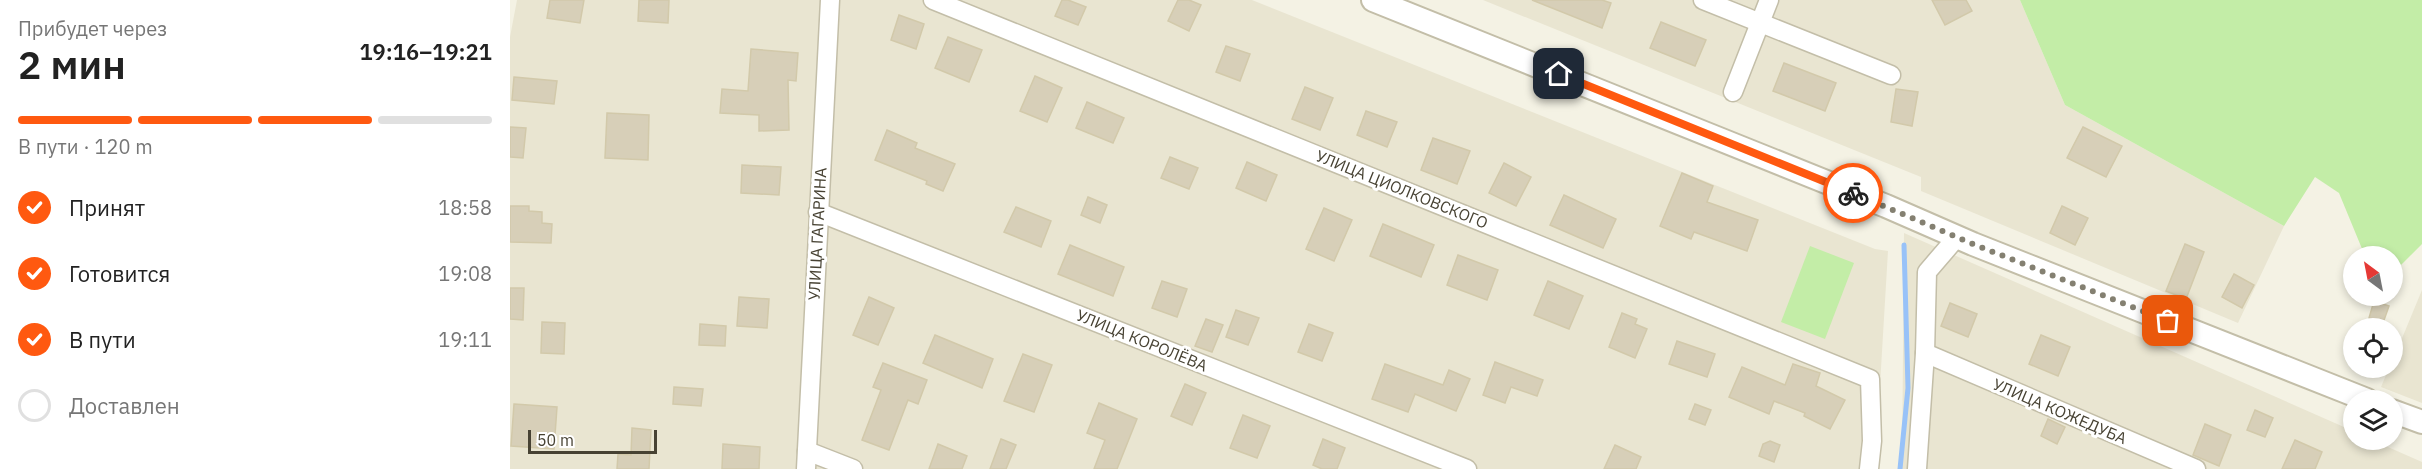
<!DOCTYPE html>
<html lang="ru">
<meta charset="utf-8">
<style>
body{margin:0;font-family:"IBM Plex Sans",sans-serif;background:#f6f6f6;color:#222;height:100vh;display:flex;flex-direction:column;font-size:22px;white-space:nowrap}
*{box-sizing:border-box;margin:0}
p{font-size:20px;color:#767676}
.icon{flex:none;width:33px;height:33px;fill:none;stroke:currentColor;stroke-width:2;stroke-linecap:round;stroke-linejoin:round}
.map{position:relative;flex:1;overflow:hidden}
.drawer{display:flex;flex-direction:column;background:#fff;width:510px}
.drawer>*{flex:none}
.needle{width:39px;rotate:328deg}
.tools{position:absolute;left:1833px;top:246px;display:grid;gap:12px}
.tools a{display:grid;place-items:center;width:60px;height:60px;border-radius:50%;background:#fff;box-shadow:0 3px 9px #0003;font-size:30px}
.scale{position:absolute;left:18px;bottom:15px;width:129px;box-sizing:border-box;padding-left:6px;border:3px solid #474233;border-top:0;font-size:16px;line-height:21px;white-space:nowrap;color:#474233;-webkit-text-stroke:4px #fff;paint-order:stroke}
.pin{position:absolute;display:grid;place-items:center;width:51px;height:51px;color:#fff;margin:-26px;border-radius:12px;box-shadow:0 3px 9px #0006}
.courier{position:absolute;display:grid;place-items:center;width:60px;height:60px;margin:-30px;border:4px solid #ff5910;border-radius:50%;background:#fff;color:#222;box-shadow:0 2px 8px #0007}
.headline em{font-style:normal;font-weight:600}
.headline div{display:flex;flex-direction:column-reverse}
.headline{display:flex;align-items:center;justify-content:space-between;height:102px;padding:0 18px}
h1{font-size:39px;font-weight:600;line-height:45px}
.bar{display:grid;grid-template-columns:repeat(4,1fr);gap:9px 6px;align-content:center;height:72px;padding:0 18px}
.bar i{height:8px;border-radius:4px;background:#e0e0e0}
.bar .on{background:#ff5910}
.bar p{grid-column:span 4}
ol{padding:0 18px;list-style:none}
li{display:flex;align-items:center;gap:18px;height:66px}
li p{margin-inline-start:auto}
li .icon{padding:6px;border-radius:50%;background:#ff5910;color:#fff;stroke-width:4}
li:last-child{color:#767676}
li i{width:33px;height:33px;border:3px solid #e0e0e0;border-radius:50%}
main{display:flex;flex:1;min-height:0}
.map>svg:first-child{display:block}
.residential{fill:#e9e5d1}
.green{fill:#c3eda7}
.lines{fill:none;stroke-linecap:round;stroke-linejoin:round}
.stream{stroke:#98c2f8;stroke-width:5}
.building{fill:#d7cfb8;stroke:#d2c9aa;stroke-width:1.5}
.minor-casing{stroke:#c3bea8;stroke-width:21}
.tertiary-casing{stroke:#c3bea8;stroke-width:26}
.minor{stroke:#fff;stroke-width:18}
.tertiary{stroke:#fff;stroke-width:22}
.done{stroke:#848071;stroke-width:6;stroke-dasharray:0 10.8}
.route{stroke:#ff5910;stroke-width:8}
.labels{text-anchor:middle;stroke-width:6;stroke-linejoin:round;paint-order:stroke}
.street-label{font-size:16px;fill:#474233;stroke:#fff}
</style>
<main>
<section class="drawer">
<div class="headline"><div><h1>2 мин</h1><p>Прибудет через</p></div><em>19:16–19:21</em></div>
<div class="bar"><i class="on"></i><i class="on"></i><i class="on"></i><i></i><p>В пути · 120 m</p></div>
<ol>
<li><svg class="icon" aria-label="check" viewBox="0 0 24 24"><path d="M5 12l5 5 9-10"/></svg>Принят<p>18:58</p></li>
<li><svg class="icon" aria-label="check" viewBox="0 0 24 24"><path d="M5 12l5 5 9-10"/></svg>Готовится<p>19:08</p></li>
<li><svg class="icon" aria-label="check" viewBox="0 0 24 24"><path d="M5 12l5 5 9-10"/></svg>В пути<p>19:11</p></li>
<li><i></i>Доставлен</li>
</ol>
</section>
<div class="map">
<svg width="1912" height="469" viewBox="0 0 1912 469">
<rect width="100%" height="100%" fill="#f4f2e4"/>
<g class="residential">
<path d="M7,0H742L1365,249L1378,251L1365,469H0V37Z"/>
<path d="M973,0H1510L1555,105L1774,226L1728,323L1411,191V177Z"/>
<path d="M1394,233L1843,431L1844,440H1862L1912,462V469H1392Z"/>
<path d="M1912,290V403L1871,387L1879,368H1882L1883,360Z"/>
</g>
<g class="green">
<path d="M1510,0H1912V244L1883,273L1882,256H1855L1829,193L1805,177L1774,226L1555,105Z"/>
<path d="M1300,246L1344,263L1315,339L1271,322Z"/>
</g>
<g class="lines">
<path class="stream" d="M1390,469L1398,388L1394,245"/>
</g>
<g class="building">
<path d="M40,0H74L70,23L37,18Z"/>
<path d="M129,0H159L158,23L128,21Z"/>
<path d="M552,0H558L576,7L568,25L545,16Z"/>
<path d="M668,0H679L691,5L679,31L658,21Z"/>
<path d="M1022,0H1092L1101,3L1092,28Z"/>
<path d="M1422,0H1456L1462,11L1435,25Z"/>
<path d="M389,15L414,24L406,49L381,40Z"/>
<path d="M1151,22L1196,40L1185,66L1140,48Z"/>
<path d="M438,37L472,50L459,82L425,68Z"/>
<path d="M716,46L740,54L730,81L706,72Z"/>
<path d="M241,49L288,53L286,81L278,80L279,130L249,131V115L210,113L212,89L238,91Z"/>
<path d="M1274,63L1326,83L1315,111L1263,91Z"/>
<path d="M525,76L552,88L537,122L510,111Z"/>
<path d="M4,77L47,81L44,104L2,100Z"/>
<path d="M795,87L823,98L810,130L782,119Z"/>
<path d="M1386,89L1408,92L1402,126L1381,122Z"/>
<path d="M577,102L614,118L603,143L566,128Z"/>
<path d="M856,111L887,122L877,147L847,135Z"/>
<path d="M97,113L139,115L138,160L95,158Z"/>
<path d="M0,127L16,128L13,158L0,157Z"/>
<path d="M1573,127L1612,146L1596,177L1557,158Z"/>
<path d="M377,130L407,143L405,148L445,164L433,191L416,184L417,181L365,160Z"/>
<path d="M923,138L960,151L947,184L911,170Z"/>
<path d="M660,157L688,168L679,189L651,178Z"/>
<path d="M737,162L767,175L756,201L726,188Z"/>
<path d="M994,163L1021,177L1006,206L979,193Z"/>
<path d="M232,165L271,167L269,195L231,193Z"/>
<path d="M1172,173L1203,186L1197,202L1248,220L1237,251L1184,232L1181,239L1150,226Z"/>
<path d="M1054,195L1106,219L1093,248L1040,225Z"/>
<path d="M578,197L597,205L590,223L571,215Z"/>
<path d="M0,206H19V211L32,212V223L42,224L41,243L0,242Z"/>
<path d="M1552,206L1578,218L1565,245L1540,233Z"/>
<path d="M506,207L541,221L531,247L494,232Z"/>
<path d="M814,208L842,220L824,261L796,249Z"/>
<path d="M873,224L924,245L911,277L860,256Z"/>
<path d="M1675,244L1694,252L1676,299L1656,291Z"/>
<path d="M560,245L614,267L603,296L548,274Z"/>
<path d="M948,255L988,270L977,300L937,285Z"/>
<path d="M1724,274L1744,285L1732,308L1712,297Z"/>
<path d="M652,281L677,289L667,317L642,308Z"/>
<path d="M1038,281L1073,296L1059,329L1024,315Z"/>
<path d="M0,288H14L13,320L0,319Z"/>
<path d="M229,297L259,299L257,328L227,326Z"/>
<path d="M359,297L384,308L368,345L343,335Z"/>
<path d="M1864,301L1879,306L1873,323L1859,318Z"/>
<path d="M1440,303L1467,314L1458,337L1431,326Z"/>
<path d="M726,310L749,318L738,345L716,337Z"/>
<path d="M1112,313L1127,319L1125,324L1137,329L1125,358L1099,347Z"/>
<path d="M696,319L713,325L702,352L685,346Z"/>
<path d="M32,322L55,323L54,354L31,353Z"/>
<path d="M190,324L216,326L215,346L189,345Z"/>
<path d="M799,324L823,333L812,361L788,352Z"/>
<path d="M425,335L483,359L472,388L413,363Z"/>
<path d="M1531,335L1560,347L1548,376L1519,364Z"/>
<path d="M1167,341L1205,354L1197,377L1159,364Z"/>
<path d="M513,354L542,365L524,412L494,401Z"/>
<path d="M985,362L1033,380L1027,396L1001,387L995,403L973,395Z"/>
<path d="M373,363L417,380L408,404L398,400L379,450L352,440L371,390L363,387Z"/>
<path d="M875,364L933,385L939,370L960,379L946,411L905,394L898,412L862,399Z"/>
<path d="M1283,364L1310,373L1306,386L1335,400L1320,429L1294,416L1295,413L1264,401L1259,414L1219,397L1232,367L1275,385Z"/>
<path d="M675,384L696,393L682,425L661,416Z"/>
<path d="M164,387L193,389L191,406L163,404Z"/>
<path d="M589,403L627,419L607,469H584L595,440L577,433Z"/>
<path d="M4,404L47,407L44,449L1,446Z"/>
<path d="M1185,404L1201,410L1195,425L1179,419Z"/>
<path d="M1745,410L1763,418L1755,437L1737,430Z"/>
<path d="M733,415L760,426L747,458L720,448Z"/>
<path d="M1538,419L1555,427L1547,444L1531,436Z"/>
<path d="M1695,424L1721,435L1709,466L1683,455Z"/>
<path d="M122,428L141,430L139,469H107L108,454L121,455Z"/>
<path d="M491,439L506,445L496,469H480Z"/>
<path d="M813,439L835,448L827,469H812L803,465Z"/>
<path d="M1785,440L1812,452L1805,469H1772Z"/>
<path d="M1260,441L1270,445L1264,462L1249,456L1253,444Z"/>
<path d="M213,444L250,447L249,469H212Z"/>
<path d="M428,444L457,456L452,469H419Z"/>
<path d="M1105,445L1131,457L1126,469H1094Z"/>
</g>
<g class="lines">
<defs>
<g id="minor">
<path d="M423,0L1360,379L1362,441L1359,469"/>
<path d="M1193,0L1381,75"/>
<path d="M1223,92L1259,0"/>
<path d="M308,212L957,469"/>
<path d="M1415,353L1686,469"/>
<path d="M297,451L343,469"/>
<path d="M296,469L320,0"/>
<path d="M1407,469L1415,353L1417,272L1447,237"/>
</g>
<g id="tertiary">
<path d="M863,0L1376,206L1463,244L1857,400"/>
<path d="M1882,411L1912,422"/>
</g>
</defs>
<use href="#minor" class="minor-casing"/>
<use href="#tertiary" class="tertiary-casing"/>
<use href="#minor" class="minor"/>
<use href="#tertiary" class="tertiary"/>
</g>
<g class="lines">
<path class="done" d="M1343,193L1463,244L1658,321"/>
<path class="route" d="M1049,74L1343,193"/>
</g>
<g class="labels">
<g class="street-label">
<text transform="translate(892 189) rotate(22)" y="6">УЛИЦА ЦИОЛКОВСКОГО</text>
<text transform="translate(307 234) rotate(-87)" y="6">УЛИЦА ГАГАРИНА</text>
<text transform="translate(632 340) rotate(22)" y="6">УЛИЦА КОРОЛЁВА</text>
<text transform="translate(1550 411) rotate(23)" y="6">УЛИЦА КОЖЕДУБА</text>
</g>
</g>
</svg>
<div class="tools">
<a><svg class="needle" viewBox="-14 -14 28 28"><path d="M0-13l5 13h-10z" fill="#e53935"/><path d="M0 13l5-13h-10z" fill="#767676"/></svg></a>
<a><svg class="icon" aria-label="locate" viewBox="0 0 24 24"><circle cx="12" cy="12" r="6"/><path d="M12 2v4M12 18v4M2 12h4M18 12h4"/></svg></a>
<a><svg class="icon" aria-label="layers" viewBox="0 0 24 24"><path d="M12 4l9 5-9 5-9-5zM3 14l9 5 9-5"/></svg></a>
</div>
<div class="scale">50 m</div>
<div class="pin" style="left:1658px;top:321px;background:#ea580c"><svg class="icon" aria-label="bag" viewBox="0 0 24 24"><path d="M5 8h14l-1 12H6zM9 8a3 3 0 0 1 6 0"/></svg></div>
<div class="pin" style="left:1049px;top:74px;background:#1f2937"><svg class="icon" aria-label="home" viewBox="0 0 24 24"><path d="M3 11l9-7 9 7M6 9v11h12V9"/></svg></div>
<div class="courier" style="left:1343px;top:193px"><svg class="icon" aria-label="bike" viewBox="0 0 24 24"><circle cx="6" cy="16" r="4"/><circle cx="18" cy="16" r="4"/><path d="M6 16l4-8h5l3 8M10 8l3 8H6M13 5h3"/></svg></div>
</div>
</main>
